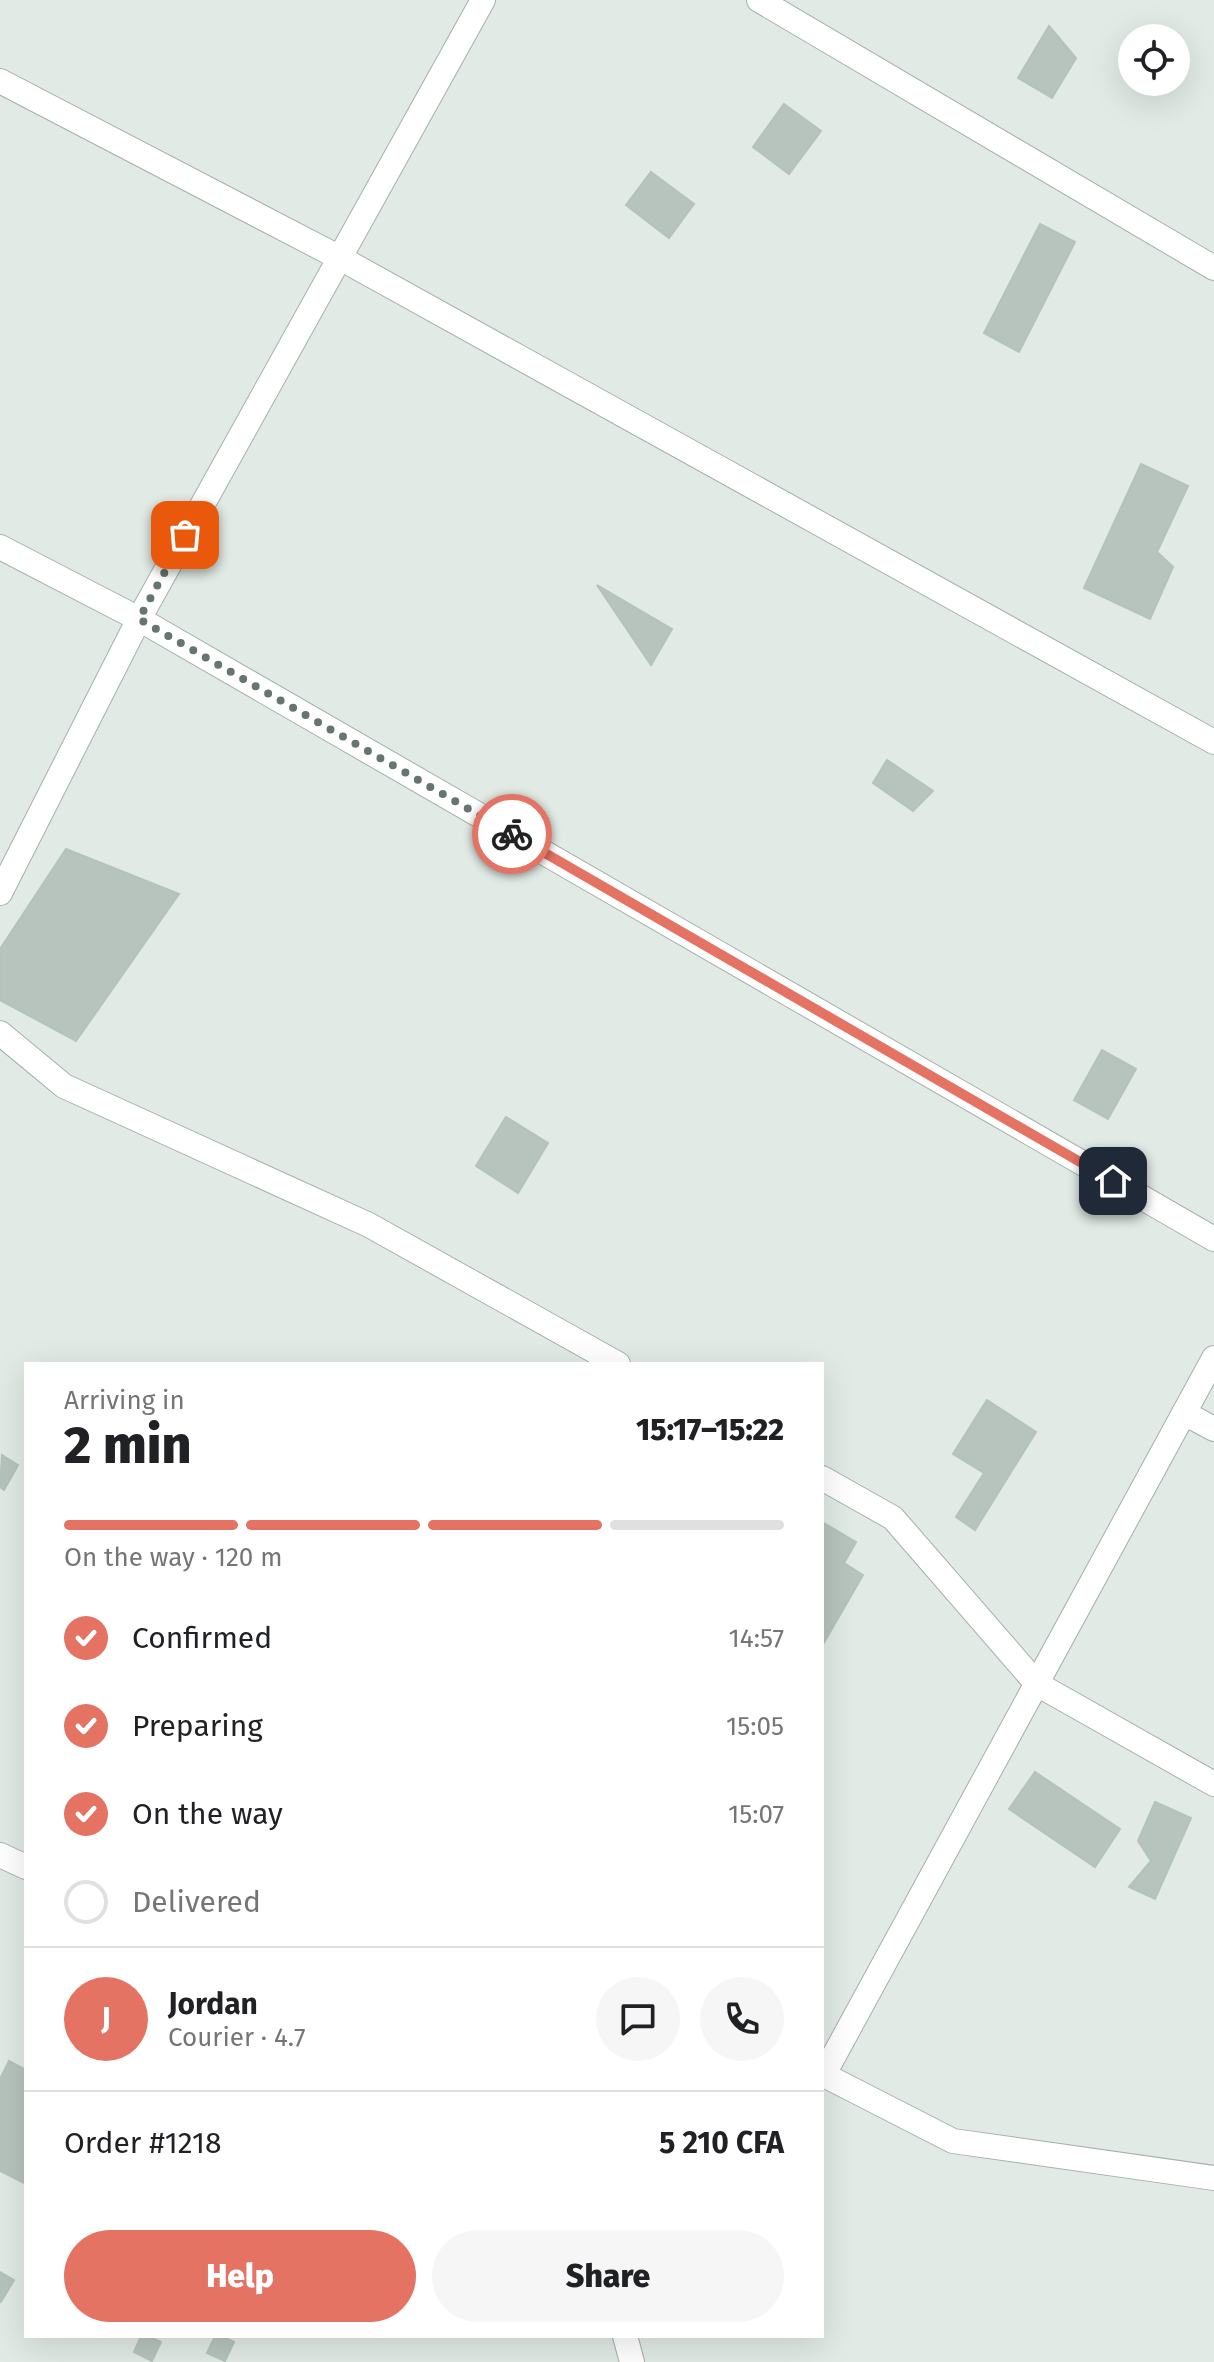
<!DOCTYPE html>
<meta charset="utf-8">
<style>
body{margin:0;font-family:"Fira Sans",sans-serif;background:#f6f6f6;color:#202124;height:100vh;display:flex;flex-direction:column;font-size:30px;white-space:nowrap}
*{box-sizing:border-box;margin:0}
p{font-size:26px;color:#757577}
.icon{flex:none;width:44px;height:44px;fill:none;stroke:currentColor;stroke-width:2;stroke-linecap:round;stroke-linejoin:round}
.map{position:relative;flex:1;overflow:hidden}
.sheet{position:absolute;left:24px;top:1362px;width:800px;height:976px;display:flex;flex-direction:column;background:#fff;border-radius:0px;box-shadow:0 8px 32px #0002}
.sheet>*{flex:none}
.fabs{position:absolute;left:1118px;top:24px;display:grid;gap:16px}
.fabs a{display:grid;place-items:center;width:72px;height:72px;border-radius:50%;background:#fff;box-shadow:0 8px 32px #0002;font-size:40px}
.pin{position:absolute;display:grid;place-items:center;width:68px;height:68px;color:#fff;margin:-34px;border-radius:16px;box-shadow:0 4px 12px #0006}
.courier{position:absolute;display:grid;place-items:center;width:80px;height:80px;margin:-40px;border:6px solid #e47364;border-radius:50%;background:#fff;color:#222;box-shadow:0 2px 10px #0007}
.overview em{font-style:normal;font-weight:800}
.overview div{display:flex;flex-direction:column-reverse}
.overview{display:flex;align-items:center;justify-content:space-between;height:136px;padding:0 40px}
h1{font-size:52px;font-weight:800;line-height:60px}
.bar{display:grid;grid-template-columns:repeat(4,1fr);gap:12px 8px;align-content:center;height:96px;padding:0 40px}
.bar i{height:10px;border-radius:6px;background:#e0e0e0}
.bar .on{background:#e47364}
.bar p{grid-column:span 4}
.line{display:flex;align-items:center;gap:20px;padding:0 40px;border-top:2px solid #e0e0e0}
.line div{flex:1}
.round{display:grid;place-items:center;flex:none;width:84px;height:84px;border-radius:42px;background:#f6f6f6}
ol{padding:0 40px;list-style:none}
li{display:flex;align-items:center;gap:24px;height:88px}
li p{margin-inline-start:auto}
li .icon{padding:8px;border-radius:50%;background:#e47364;color:#fff;stroke-width:4}
li:last-child{color:#757577}
li i{width:44px;height:44px;border:4px solid #e0e0e0;border-radius:50%}
.primary-button{display:flex;gap:16px;margin-top:auto;padding:16px 40px}
.primary-button a{flex:1;height:92px;border-radius:48px;background:#e47364;color:#fff;font-size:32px;font-weight:800;line-height:92px;text-align:center}
.primary-button a+a{background:#f6f6f6;color:#202124}
.map>svg:first-child{display:block}
.building{fill:#b6c4bd;stroke:#b4c3ba;stroke-width:2}
.lines{fill:none;stroke-linecap:round;stroke-linejoin:round}
.minor-casing{stroke:#a4b1aa;stroke-width:26}
.minor{stroke:#fff;stroke-width:24}
.done{stroke:#66766f;stroke-width:8;stroke-dasharray:0 14.4}
.route{stroke:#e47364;stroke-width:10}
</style>
<div class="map">
<svg width="1214" height="2362" viewBox="0 0 1214 2362">
<rect width="100%" height="100%" fill="#e1eae4"/>
<g class="building">
<path d="M1049,26L1076,58L1052,98L1018,78Z"/>
<path d="M784,104L821,131L789,174L753,147Z"/>
<path d="M651,172L694,204L669,238L626,205Z"/>
<path d="M1040,224L1075,242L1019,352L984,333Z"/>
<path d="M1141,464L1188,486L1157,552L1173,567L1150,619L1084,588Z"/>
<path d="M597,585L672,629L651,665Z"/>
<path d="M887,760L933,791L913,811L873,783Z"/>
<path d="M66,849L179,894L76,1041L0,1000V949Z"/>
<path d="M1102,1050L1136,1069L1108,1119L1074,1100Z"/>
<path d="M506,1117L548,1143L518,1193L476,1166Z"/>
<path d="M987,1400L1036,1432L975,1530L956,1517L984,1473L953,1454Z"/>
<path d="M2,1455L18,1465L4,1490L0,1487Z"/>
<path d="M822,1522L856,1542L844,1563L863,1575L822,1646Z"/>
<path d="M1035,1772L1120,1829L1095,1867L1009,1809Z"/>
<path d="M1155,1802L1191,1818L1155,1899L1129,1887L1151,1861L1138,1841Z"/>
<path d="M9,2061L26,2070V2184L0,2171V2079Z"/>
<path d="M0,2272L14,2280L1,2302L0,2301Z"/>
<path d="M141,2336H148L161,2342L152,2361L134,2352Z"/>
<path d="M215,2336H222L234,2342L225,2361L207,2353Z"/>
</g>
<g class="lines">
<defs>
<g id="minor">
<path d="M759,0L1214,268"/>
<path d="M0,81L340,258L1214,742"/>
<path d="M0,547L139,619L1214,1239"/>
<path d="M0,893L139,619L483,0"/>
<path d="M0,1033L64,1086L369,1225L618,1364"/>
<path d="M1184,1413L1214,1429"/>
<path d="M822,1478L893,1518L1037,1684L1214,1784"/>
<path d="M0,1855L26,1867"/>
<path d="M822,2074L953,2141L1214,2178"/>
<path d="M824,2074L1214,1358"/>
<path d="M625,2336L632,2362"/>
</g>
</defs>
<use href="#minor" class="minor-casing"/>
<use href="#minor" class="minor"/>
</g>
<g class="lines">
<path class="done" d="M185,535L139,619L512,834"/>
<path class="route" d="M512,834L1113,1181"/>
</g>
</svg>
<div class="fabs">
<a><svg class="icon" aria-label="locate" viewBox="0 0 24 24"><circle cx="12" cy="12" r="6"/><path d="M12 2v4M12 18v4M2 12h4M18 12h4"/></svg></a>
</div>
<div class="pin" style="left:185px;top:535px;background:#ea580c"><svg class="icon" aria-label="bag" viewBox="0 0 24 24"><path d="M5 8h14l-1 12H6zM9 8a3 3 0 0 1 6 0"/></svg></div>
<div class="pin" style="left:1113px;top:1181px;background:#1f2937"><svg class="icon" aria-label="home" viewBox="0 0 24 24"><path d="M3 11l9-7 9 7M6 9v11h12V9"/></svg></div>
<div class="courier" style="left:512px;top:834px"><svg class="icon" aria-label="bike" viewBox="0 0 24 24"><circle cx="6" cy="16" r="4"/><circle cx="18" cy="16" r="4"/><path d="M6 16l4-8h5l3 8M10 8l3 8H6M13 5h3"/></svg></div>
<section class="sheet">
<div class="overview"><div><h1>2 min</h1><p>Arriving in</p></div><em>15:17–15:22</em></div>
<div class="bar"><i class="on"></i><i class="on"></i><i class="on"></i><i></i><p>On the way · 120 m</p></div>
<ol>
<li><svg class="icon" aria-label="check" viewBox="0 0 24 24"><path d="M5 12l5 5 9-10"/></svg>Confirmed<p>14:57</p></li>
<li><svg class="icon" aria-label="check" viewBox="0 0 24 24"><path d="M5 12l5 5 9-10"/></svg>Preparing<p>15:05</p></li>
<li><svg class="icon" aria-label="check" viewBox="0 0 24 24"><path d="M5 12l5 5 9-10"/></svg>On the way<p>15:07</p></li>
<li><i></i>Delivered</li>
</ol>
<div class="line" style="height:144px"><b class="round" style="background:#e47364;color:#fff">J</b><div><b>Jordan</b><p>Courier · 4.7</p></div><a class="round"><svg class="icon" aria-label="chat" viewBox="0 0 24 24"><path d="M4 5h16v11H9l-5 4z"/></svg></a><a class="round"><svg class="icon" aria-label="phone" viewBox="0 0 24 24"><path d="M5 4h4l2 5-3 2q2 4 5 5l2-3 5 2v4C11 20 4 13 5 4z"/></svg></a></div>
<div class="line" style="height:104px"><div>Order #1218</div><b>5 210 CFA</b></div>
<div class="primary-button"><a>Help</a><a>Share</a></div>
</section>
</div>
